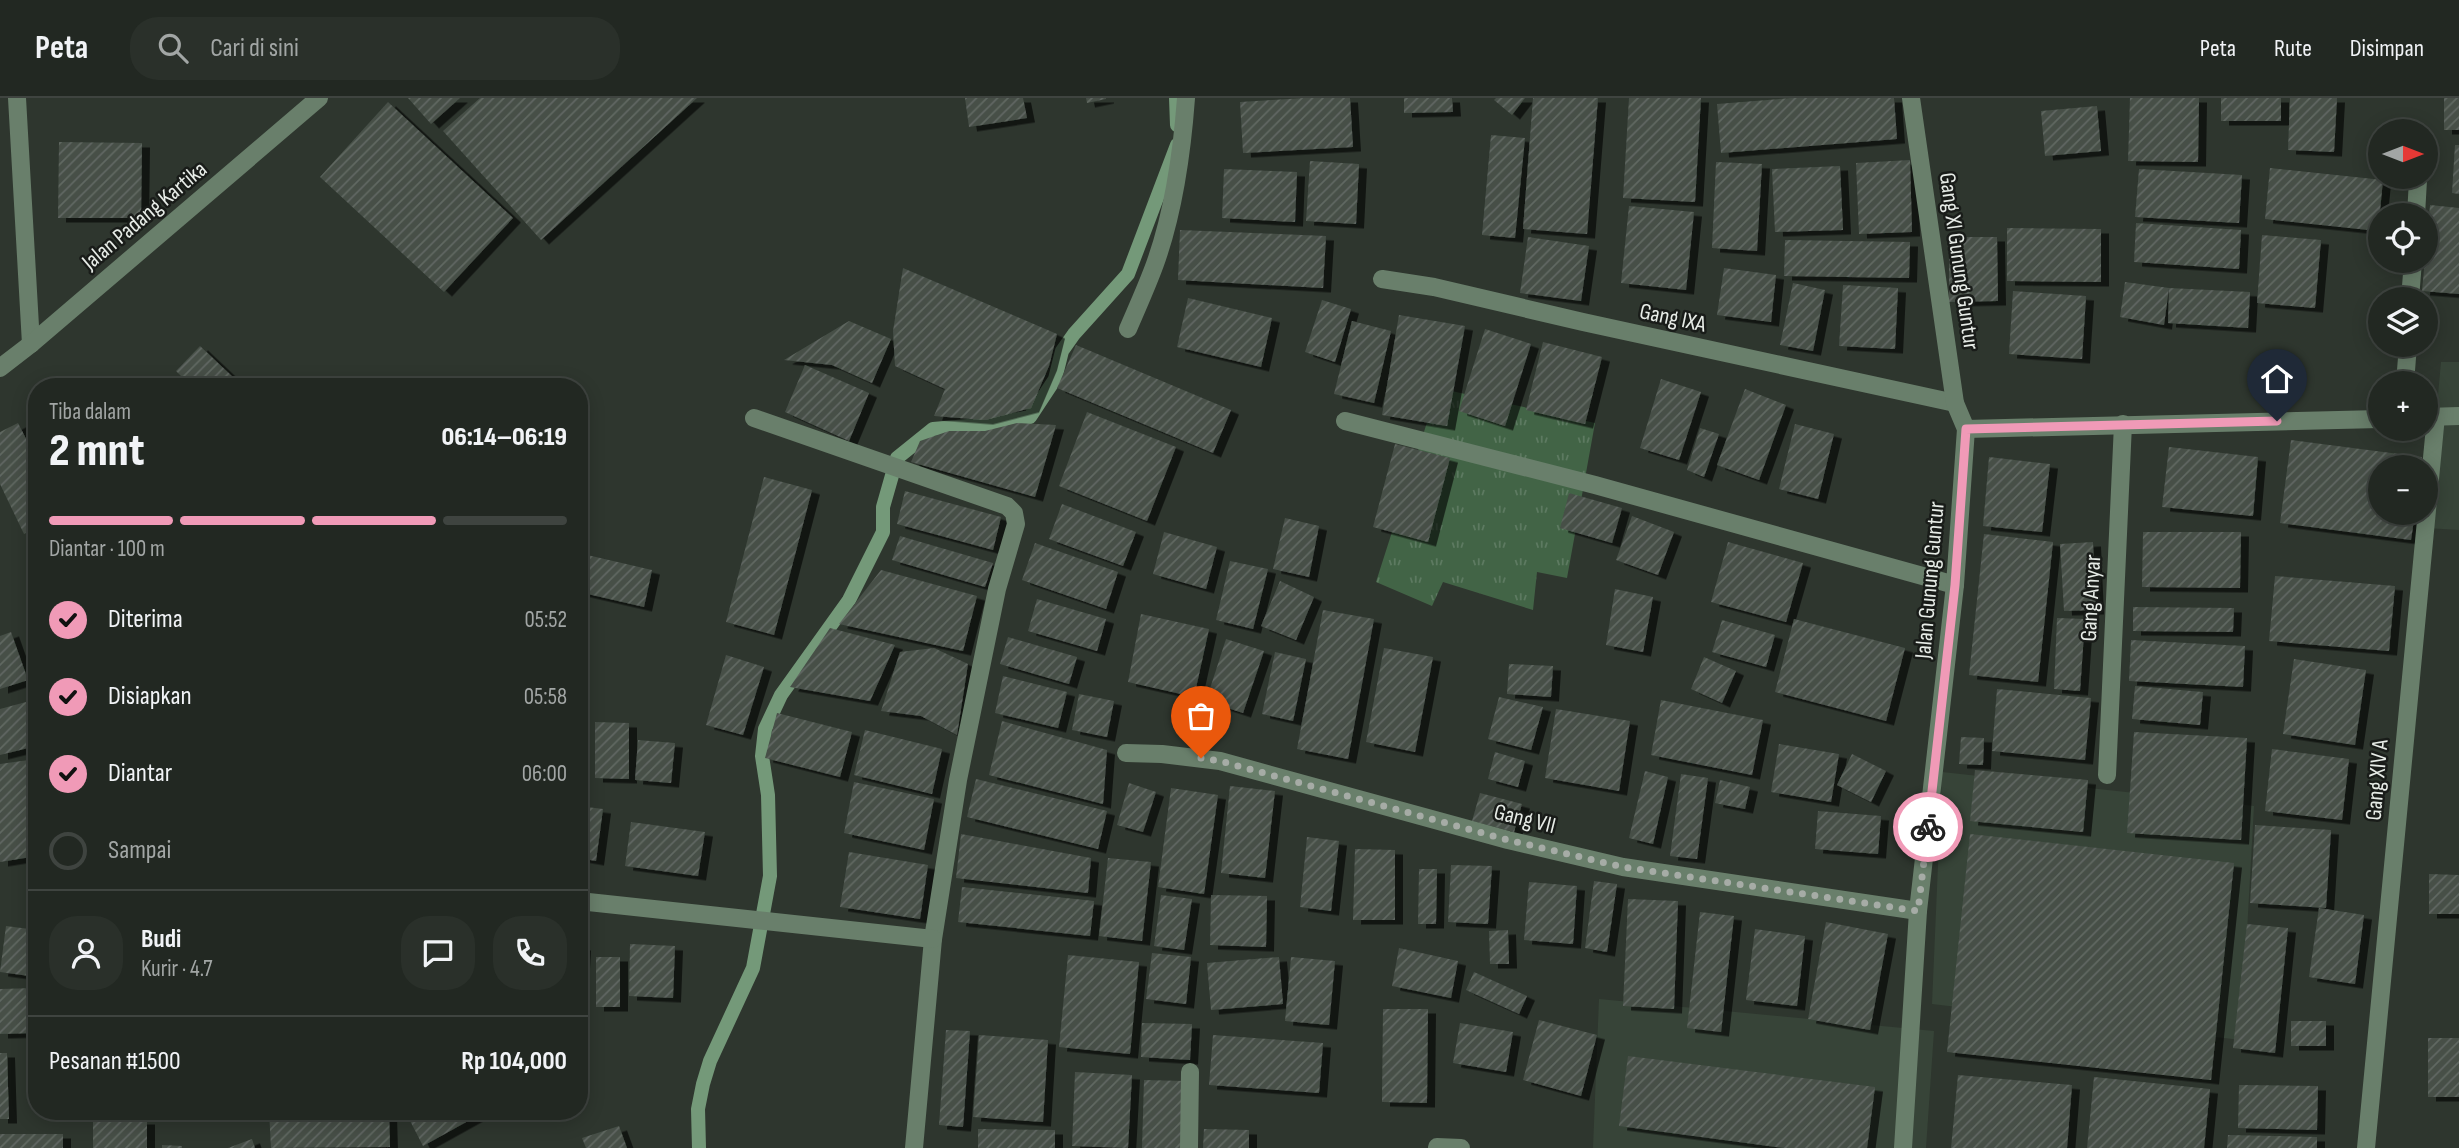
<!DOCTYPE html>
<html lang="id">
<meta charset="utf-8">
<style>
body{margin:0;font-family:"Sofia Sans Condensed",sans-serif;background:#2a302a;color:#f1f3f6;height:100vh;display:flex;flex-direction:column;font-size:26px;white-space:nowrap}
*{box-sizing:border-box;margin:0}
p{font-size:23px;color:#a2a6a5}
.icon{flex:none;width:38px;height:38px;fill:none;stroke:currentColor;stroke-width:2;stroke-linecap:round;stroke-linejoin:round}
.map{position:relative;flex:1;overflow:hidden}
.sheet{position:absolute;left:28px;top:280px;width:560px;height:742px;display:flex;flex-direction:column;background:#222822;border-radius:28px;box-shadow:0 4px 18px #0003,0 0 0 2px #3f4440}
.sheet>*{flex:none}
.needle{width:46px;rotate:90deg}
.tools{position:absolute;left:2368px;top:21px;display:grid;gap:14px}
.tools a{display:grid;place-items:center;width:70px;height:70px;border-radius:50%;background:#222822;box-shadow:0 4px 18px #0003,0 0 0 2px #3f4440;font-size:35px}
.pin{position:absolute;display:grid;place-items:center;width:60px;height:60px;color:#fff;margin:-72px -30px;border-radius:50% 50% 50% 0;rotate:-45deg;box-shadow:0 0 7px #0007}
.pin .icon{rotate:45deg}
.courier{position:absolute;display:grid;place-items:center;width:70px;height:70px;margin:-35px;border:5px solid #f09ab7;border-radius:50%;background:#fff;color:#222;box-shadow:0 2px 9px #0007}
.head em{font-style:normal;font-weight:800}
.head div{display:flex;flex-direction:column-reverse}
.head{display:flex;align-items:center;justify-content:space-between;height:119px;padding:0 21px}
h1{font-size:46px;font-weight:800;line-height:52px}
.bar{display:grid;grid-template-columns:repeat(4,1fr);gap:10px 7px;align-content:center;height:84px;padding:0 21px}
.bar i{height:9px;border-radius:5px;background:#3f4440}
.bar .on{background:#f09ab7}
.bar p{grid-column:span 4}
.line{display:flex;align-items:center;gap:18px;padding:0 21px;border-top:2px solid #3f4440}
.line div{flex:1}
.round{display:grid;place-items:center;flex:none;width:74px;height:74px;border-radius:28px;background:#2a302a}
ol{padding:0 21px;list-style:none}
li{display:flex;align-items:center;gap:21px;height:77px}
li p{margin-inline-start:auto}
li .icon{padding:7px;border-radius:50%;background:#f09ab7;color:#111;stroke-width:4}
li:last-child{color:#a2a6a5}
li i{width:38px;height:38px;border:4px solid #3f4440;border-radius:50%}
header{display:flex;align-items:center;gap:42px;box-sizing:border-box;height:98px;padding:0 35px;background:#222822;border-bottom:2px solid #3f4440}
header strong{font-size:33px}
nav{display:flex;gap:38px;margin-inline-start:auto;font-size:24px}
.search{width:490px;height:63px;background:#2a302a;display:flex;align-items:center;gap:18px;box-sizing:border-box;padding:0 24px;border-radius:28px;color:#a2a6a5;font-size:26px}
.map>svg:first-child{display:block}
.built{fill:#374438}
.grass{fill:url(#grass-tufts)}
.lines{fill:none;stroke-linecap:round;stroke-linejoin:round}
.stream{stroke:#749979;stroke-width:14}
.building{fill:url(#building-hatch);filter:url(#shadow)}
.minor{stroke:#697f6b;stroke-width:18}
.done{stroke:#a6aca6;stroke-width:7;stroke-dasharray:0 12.6}
.route{stroke:#f09ab7;stroke-width:9}
.labels{text-anchor:middle;stroke-width:5;stroke-linejoin:round;paint-order:stroke}
.street-label{font-size:23px;fill:#e7ece7;stroke:#191c19}
</style>
<header>
<strong>Peta</strong>
<div class="search"><svg class="icon" aria-label="search" viewBox="0 0 24 24"><circle cx="10" cy="10" r="6"/><path d="M15 15l6 6"/></svg>Cari di sini</div>
<nav><a>Peta</a><a>Rute</a><a>Disimpan</a></nav>
</header>
<div class="map">
<svg width="2459" height="1050" viewBox="0 0 2459 1050">
<defs>
<pattern id="grass-tufts" width="24" height="20" patternUnits="userSpaceOnUse" patternTransform="scale(1.75)"><rect width="24" height="20" fill="#426446"/><path d="M3 7l-1-3M5 7V3M7 7l1-3M15 17l-1-3M17 17v-4M19 17l1-3" fill="none" stroke="#5d7a61"/></pattern>
<pattern id="building-hatch" width="6" height="6" patternUnits="userSpaceOnUse" patternTransform="scale(1.75)"><rect width="6" height="6" fill="#464f47"/><path d="M-1 1l2-2M0 6l6-6M5 7l2-2" fill="none" stroke="#616862"/></pattern>
<filter id="shadow"><feDropShadow dx="8" dy="4.5" stdDeviation="0" flood-color="#0009"/></filter>
</defs>
<rect width="100%" height="100%" fill="#2e362e"/>
<g class="built">
<path d="M2441,264H2459V432L2426,430Z"/>
<path d="M1942,674L2254,708L2241,942L1932,906Z"/>
<path d="M1599,901L1934,933L1926,1050H1593Z"/>
</g>
<path class="grass" d="M1438,290L1595,325L1567,480L1537,474L1533,512L1443,484L1432,508L1376,484Z"/>
<g class="lines">
<g class="stream">
<path d="M1176,0L1177,27"/>
<path d="M699,1050L698,1011L703,986L710,963L753,870L770,778L768,697L762,658L765,631L781,597L849,502L883,434V409L897,360L933,331L991,326L1030,319L1055,281L1062,253L1074,236L1128,176L1177,47"/>
</g>
</g>
<g class="building">
<path d="M408,0H460L431,26Z"/>
<path d="M480,0H697L541,142L443,33Z"/>
<path d="M965,0H1023L1027,20L969,29Z"/>
<path d="M1086,0H1106V1L1087,5Z"/>
<path d="M1303,0H1350L1353,49L1243,55L1240,4Z"/>
<path d="M1404,0H1452L1453,14L1404,15Z"/>
<path d="M1496,0H1525L1512,17L1494,2Z"/>
<path d="M1533,0H1598L1587,136L1523,131Z"/>
<path d="M1629,0H1701L1695,104L1623,100Z"/>
<path d="M1791,0H1894L1897,41L1721,55L1717,6Z"/>
<path d="M2130,0H2199L2198,64L2128,63Z"/>
<rect x="2221" y="0" width="60" height="23"/>
<path d="M2290,0H2337L2334,54L2288,52Z"/>
<rect x="2444" y="0" width="15" height="32"/>
<path d="M388,4L513,120L444,194L320,79Z"/>
<path d="M2097,8L2101,53L2045,58L2041,13Z"/>
<path d="M1491,37L1525,40L1515,140L1482,137Z"/>
<path d="M59,44L142,45L141,120H58Z"/>
<path d="M2455,47H2459V96L2452,95Z"/>
<path d="M1910,62L1912,134L1859,136L1856,65Z"/>
<path d="M1310,63L1359,66L1356,126L1306,123Z"/>
<path d="M1716,64L1762,66L1757,153L1712,150Z"/>
<path d="M1840,68L1843,132L1775,134L1772,71Z"/>
<path d="M2270,70L2383,82L2378,133L2265,121Z"/>
<path d="M1224,71L1297,74L1295,124L1222,120Z"/>
<path d="M2139,71L2242,77L2239,125L2135,119Z"/>
<path d="M2430,107L2459,110V196L2422,193Z"/>
<path d="M1629,108L1694,114L1686,192L1621,185Z"/>
<path d="M2136,125L2241,132L2239,171L2134,164Z"/>
<path d="M2007,130L2101,131V184L2007,183Z"/>
<path d="M1180,132L1326,138L1323,190L1178,182Z"/>
<path d="M2262,137L2321,142L2315,210L2257,205Z"/>
<path d="M1528,139L1589,148L1581,203L1520,195Z"/>
<path d="M1949,139H1997L1998,203L1949,204Z"/>
<path d="M1785,142L1910,144L1909,180L1784,178Z"/>
<path d="M903,170L1057,236L1049,268L1031,310L985,322L934,318L945,291L895,268L893,233Z"/>
<path d="M1724,170L1776,177L1771,224L1717,217Z"/>
<path d="M2125,184L2169,190L2164,227L2120,219Z"/>
<path d="M1793,185L1825,192L1813,253L1780,247Z"/>
<path d="M1843,187L1898,190L1895,251L1839,248Z"/>
<path d="M2169,190L2250,194L2248,230L2168,225Z"/>
<path d="M2013,193L2086,198L2082,261L2009,256Z"/>
<path d="M1188,200L1272,220L1261,269L1177,249Z"/>
<path d="M1322,202L1351,211L1335,264L1305,254Z"/>
<path d="M1399,217L1465,228L1447,328L1382,317Z"/>
<path d="M849,223L891,241L872,285L832,267L784,262Z"/>
<path d="M1352,223L1391,233L1374,305L1334,296Z"/>
<path d="M1485,231L1531,246L1505,328L1459,313Z"/>
<path d="M1543,244L1602,259L1585,326L1526,312Z"/>
<path d="M1076,247L1231,312L1213,355L1057,290Z"/>
<path d="M200,248L235,281L229,289H192L176,273Z"/>
<path d="M805,267L869,295L849,343L785,314Z"/>
<path d="M1661,281L1701,294L1679,362L1640,350Z"/>
<path d="M1745,291L1786,307L1759,382L1717,367Z"/>
<path d="M1087,314L1176,349L1147,423L1059,388Z"/>
<path d="M18,325L37,362V429L24,436L0,386V334Z"/>
<path d="M1017,325L1056,327L1035,399L911,364L920,343L949,333H985Z"/>
<path d="M1795,326L1834,336L1818,401L1779,391Z"/>
<path d="M1700,330L1719,336L1704,379L1687,372Z"/>
<path d="M2291,342L2422,359L2421,369H2380V415H2415L2411,442L2280,425Z"/>
<path d="M1395,346L1450,360L1428,444L1373,429Z"/>
<path d="M2169,349L2258,359L2253,418L2162,409Z"/>
<path d="M1989,359L2050,366L2042,434L1983,428Z"/>
<path d="M764,379L812,392L774,537L726,524Z"/>
<path d="M905,393L1001,419L993,452L897,426Z"/>
<path d="M1569,395L1622,410L1612,445L1560,430Z"/>
<path d="M1062,406L1136,434L1123,468L1049,441Z"/>
<path d="M1632,418L1674,434L1658,477L1616,462Z"/>
<path d="M1285,420L1319,428L1309,479L1273,471Z"/>
<path d="M1164,434L1217,449L1206,491L1153,476Z"/>
<path d="M2143,434H2241L2240,490L2142,489Z"/>
<path d="M1984,436L2053,444L2038,584L1969,577Z"/>
<path d="M900,438L993,465L985,489L892,462Z"/>
<path d="M1728,444L1803,465L1786,524L1711,504Z"/>
<path d="M2093,444L2096,512L2064,513L2060,446Z"/>
<path d="M1035,445L1118,474L1106,511L1022,482Z"/>
<path d="M583,456L652,472L644,509L579,494V474Z"/>
<path d="M1230,463L1268,471L1253,531L1216,522Z"/>
<path d="M881,472L977,498L963,553L839,526Z"/>
<path d="M2275,478L2395,488L2389,553L2269,543Z"/>
<path d="M37,479V503L28,483Z"/>
<path d="M1280,483L1314,499L1296,542L1261,528Z"/>
<path d="M1615,491L1653,499L1643,554L1606,547Z"/>
<path d="M1037,501L1106,521L1097,553L1028,533Z"/>
<path d="M2133,509L2234,510L2233,534L2133,533Z"/>
<path d="M1323,512L1374,521L1348,661L1297,651Z"/>
<path d="M1141,516L1209,531L1194,599L1128,584Z"/>
<path d="M2057,520L2085,521L2080,593L2054,591Z"/>
<path d="M1794,521L1905,550L1886,623L1775,594Z"/>
<path d="M1722,522L1775,537L1766,569L1712,554Z"/>
<path d="M830,530L895,547L870,603L790,589Z"/>
<path d="M11,534L28,582L0,591V538Z"/>
<path d="M1008,539L1077,559L1069,586L1000,566Z"/>
<path d="M1226,541L1264,553L1243,615L1206,603Z"/>
<path d="M2131,542L2245,548L2243,589L2129,583Z"/>
<path d="M934,550L968,566L957,637L921,618L881,613L900,554Z"/>
<path d="M1384,550L1433,559L1415,654L1366,644Z"/>
<path d="M1275,554L1306,561L1293,623L1262,616Z"/>
<path d="M726,557L764,569L743,637L706,627Z"/>
<path d="M1704,559L1736,573L1722,605L1691,591Z"/>
<path d="M2294,561L2366,572L2355,647L2283,636Z"/>
<path d="M1509,566L1553,568L1551,599L1507,596Z"/>
<path d="M1003,578L1067,594L1058,630L995,615Z"/>
<path d="M2135,588L2203,594L2200,627L2132,621Z"/>
<path d="M1997,591L2091,600L2085,662L1992,653Z"/>
<path d="M1079,596L1114,603L1107,639L1072,632Z"/>
<path d="M1499,599L1543,609L1531,652L1488,641Z"/>
<path d="M1661,602L1763,622L1752,677L1651,657Z"/>
<path d="M26,604L36,648L0,657V611Z"/>
<path d="M1556,611L1630,623L1619,693L1545,680Z"/>
<path d="M777,615L852,634L840,679L765,660Z"/>
<path d="M1002,623L1107,652L1103,706L989,677Z"/>
<path d="M595,624L629,625V681L595,680Z"/>
<path d="M865,632L942,651L932,696L854,677Z"/>
<path d="M2134,634L2247,640L2241,742L2127,735Z"/>
<path d="M1961,639L1984,640L1983,667L1959,666Z"/>
<path d="M638,642L675,645L671,685L635,682Z"/>
<path d="M1779,646L1839,656L1831,704L1771,694Z"/>
<path d="M2272,651L2349,661L2342,722L2265,713Z"/>
<path d="M1495,654L1525,663L1518,689L1488,681Z"/>
<path d="M1852,656L1886,673L1871,704L1837,687Z"/>
<path d="M36,661L37,758L0,764V666Z"/>
<path d="M1975,672L2088,682L2083,734L1970,723Z"/>
<path d="M1645,673L1668,679L1653,746L1629,740Z"/>
<path d="M1681,676L1708,680L1697,761L1670,758Z"/>
<path d="M976,681L1107,713L1098,751L967,719Z"/>
<path d="M1720,682L1750,689L1745,711L1715,705Z"/>
<path d="M854,684L934,701L924,752L844,735Z"/>
<path d="M1129,685L1156,694L1143,734L1117,727Z"/>
<path d="M1230,688L1275,693L1265,780L1221,775Z"/>
<path d="M1171,690L1218,697L1204,796L1158,789Z"/>
<path d="M1480,695L1522,706L1514,734L1472,723Z"/>
<path d="M579,708L603,711L596,763L579,760Z"/>
<path d="M1818,713L1881,718L1878,756L1815,751Z"/>
<path d="M631,724L705,734L698,778L625,768Z"/>
<path d="M2255,727L2331,732L2326,810L2250,805Z"/>
<path d="M961,736L1091,760L1088,795L956,780Z"/>
<path d="M1970,736L2234,765L2211,982L1947,954Z"/>
<path d="M1307,739L1339,743L1331,813L1300,809Z"/>
<path d="M1355,751L1395,752V822H1353Z"/>
<path d="M849,754L928,767L920,821L840,809Z"/>
<path d="M1108,760L1151,764L1142,843L1099,838Z"/>
<path d="M1451,767L1492,768L1488,826L1448,824Z"/>
<path d="M1419,771H1437L1436,826H1418Z"/>
<path d="M2429,776L2459,777V816H2429Z"/>
<path d="M1594,783L1617,786L1607,854L1585,850Z"/>
<path d="M1529,784L1577,788L1573,846L1524,842Z"/>
<path d="M962,789L1094,803L1090,838L958,824Z"/>
<path d="M1161,797L1192,801L1184,852L1154,848Z"/>
<path d="M1211,797L1267,798L1266,849L1210,847Z"/>
<path d="M1628,801L1678,803L1674,911L1623,908Z"/>
<path d="M2319,810L2364,817L2355,886L2309,879Z"/>
<path d="M1700,814L1734,818L1721,934L1687,930Z"/>
<path d="M1826,824L1888,836L1870,932L1808,921Z"/>
<path d="M2247,826L2288,830L2275,955L2233,950Z"/>
<path d="M6,828L37,832V879L0,874Z"/>
<path d="M1755,831L1805,838L1797,908L1746,902Z"/>
<path d="M1508,832L1509,866H1490L1489,833Z"/>
<path d="M630,846L675,848L673,900L629,898Z"/>
<path d="M579,848H583L581,885H579Z"/>
<path d="M1399,850L1458,863L1451,900L1392,888Z"/>
<path d="M1152,855L1191,859L1186,906L1146,901Z"/>
<path d="M1068,857L1139,864L1130,956L1059,949Z"/>
<rect x="596" y="859" width="24" height="50"/>
<path d="M1279,859L1283,906L1211,912L1207,865Z"/>
<path d="M1291,859L1335,863L1329,927L1285,923Z"/>
<path d="M1474,874L1527,898L1519,916L1466,892Z"/>
<path d="M36,890V935L0,936V891Z"/>
<path d="M1383,911H1428L1427,1005L1382,1004Z"/>
<path d="M1539,922L1597,937L1581,998L1523,982Z"/>
<rect x="2291" y="923" width="35" height="25"/>
<path d="M1142,925L1192,926L1190,962L1141,959Z"/>
<path d="M1460,925L1513,934L1506,974L1453,965Z"/>
<path d="M946,932L970,933L963,1029L939,1027Z"/>
<path d="M979,937L1048,942L1043,1024L973,1019Z"/>
<path d="M1213,937L1323,945L1319,995L1209,987Z"/>
<rect x="2428" y="940" width="31" height="59"/>
<path d="M0,955H7L9,1021H0Z"/>
<path d="M1628,958L1875,989L1867,1050H1784L1619,1028Z"/>
<path d="M1075,974L1132,977L1128,1050L1072,1048Z"/>
<path d="M1958,977L2072,987L2067,1050H1951Z"/>
<path d="M2094,979L2210,991L2204,1050H2087Z"/>
<path d="M1144,982L1186,983L1184,1050H1142Z"/>
<path d="M2239,987L2318,988L2317,1032L2238,1030Z"/>
<path d="M269,1013H389L390,1049L271,1050Z"/>
<path d="M405,1013H486L423,1048Z"/>
<rect x="93" y="1022" width="54" height="28"/>
<path d="M619,1028L627,1050H586L582,1040Z"/>
<path d="M978,1031L1055,1032V1050H978Z"/>
<path d="M1204,1031L1249,1032V1050H1203Z"/>
<rect x="0" y="1036" width="63" height="14"/>
<path d="M2228,1037L2317,1039V1050H2227Z"/>
<path d="M252,1041L255,1050H228Z"/>
<path d="M162,1047L182,1048V1050H162Z"/>
</g>
<g class="lines">
<g class="minor">
<path d="M17,0L31,246"/>
<path d="M2416,117L2418,82"/>
<path d="M1382,181L1434,189L1583,224L1955,305"/>
<path d="M2410,201L2413,163"/>
<path d="M1128,231C1137,210 1147,188 1155,166C1174,113 1182,55 1186,0"/>
<path d="M0,270L31,246L319,0"/>
<path d="M2405,285L2408,247"/>
<path d="M2426,319L2459,318"/>
<path d="M754,320L1007,408L1014,415L1016,426L997,491L958,682L933,841L914,1050"/>
<path d="M1345,323L1595,387L1955,487"/>
<path d="M1966,331L2380,321"/>
<path d="M1126,655L1162,656L1220,663L1508,742L1623,769L1918,813"/>
<path d="M2107,677L2123,326"/>
<path d="M579,803L933,841"/>
<path d="M1437,1049L1461,1050"/>
<path d="M1189,1050L1190,974"/>
<path d="M1903,1050L1918,813L1955,487L1966,331L1955,305L1911,0"/>
<path d="M2366,1050L2436,318"/>
</g>
</g>
<g class="lines">
<path class="done" d="M1201,660L1220,663L1508,742L1623,769L1918,813L1928,729"/>
<path class="route" d="M1928,729L1955,487L1966,331L2277,323"/>
</g>
<g class="labels">
<g class="street-label">
<text transform="translate(144 117) rotate(-40)" y="8">Jalan Padang Kartika</text>
<text transform="translate(1960 163) rotate(82)" y="8">Gang XI Gunung Guntur</text>
<text transform="translate(1673 219) rotate(12)" y="8">Gang IXA</text>
<text transform="translate(1929 482) rotate(-85)" y="8">Jalan Gunung Guntur</text>
<text transform="translate(2090 500) rotate(-87)" y="8">Gang Anyar</text>
<text transform="translate(2376 682) rotate(-85)" y="8">Gang XIV A</text>
<text transform="translate(1525 720) rotate(14)" y="8">Gang VII</text>
</g>
</g>
</svg>
<div class="tools">
<a><svg class="needle" viewBox="-14 -14 28 28"><path d="M0-13l5 13h-10z" fill="#e53935"/><path d="M0 13l5-13h-10z" fill="#a2a6a5"/></svg></a>
<a><svg class="icon" aria-label="locate" viewBox="0 0 24 24"><circle cx="12" cy="12" r="6"/><path d="M12 2v4M12 18v4M2 12h4M18 12h4"/></svg></a>
<a><svg class="icon" aria-label="layers" viewBox="0 0 24 24"><path d="M12 4l9 5-9 5-9-5zM3 14l9 5 9-5"/></svg></a>
<a>+</a>
<a>−</a>
</div>
<div class="pin" style="left:1201px;top:660px;background:#ea580c"><svg class="icon" aria-label="bag" viewBox="0 0 24 24"><path d="M5 8h14l-1 12H6zM9 8a3 3 0 0 1 6 0"/></svg></div>
<div class="pin" style="left:2277px;top:323px;background:#1f2937"><svg class="icon" aria-label="home" viewBox="0 0 24 24"><path d="M3 11l9-7 9 7M6 9v11h12V9"/></svg></div>
<div class="courier" style="left:1928px;top:729px"><svg class="icon" aria-label="bike" viewBox="0 0 24 24"><circle cx="6" cy="16" r="4"/><circle cx="18" cy="16" r="4"/><path d="M6 16l4-8h5l3 8M10 8l3 8H6M13 5h3"/></svg></div>
<section class="sheet">
<div class="head"><div><h1>2 mnt</h1><p>Tiba dalam</p></div><em>06:14–06:19</em></div>
<div class="bar"><i class="on"></i><i class="on"></i><i class="on"></i><i></i><p>Diantar · 100 m</p></div>
<ol>
<li><svg class="icon" aria-label="check" viewBox="0 0 24 24"><path d="M5 12l5 5 9-10"/></svg>Diterima<p>05:52</p></li>
<li><svg class="icon" aria-label="check" viewBox="0 0 24 24"><path d="M5 12l5 5 9-10"/></svg>Disiapkan<p>05:58</p></li>
<li><svg class="icon" aria-label="check" viewBox="0 0 24 24"><path d="M5 12l5 5 9-10"/></svg>Diantar<p>06:00</p></li>
<li><i></i>Sampai</li>
</ol>
<div class="line" style="height:126px"><a class="round"><svg class="icon" aria-label="person" viewBox="0 0 24 24"><circle cx="12" cy="8" r="4"/><path d="M4 21q1-7 8-7t8 7"/></svg></a><div><b>Budi</b><p>Kurir · 4.7</p></div><a class="round"><svg class="icon" aria-label="chat" viewBox="0 0 24 24"><path d="M4 5h16v11H9l-5 4z"/></svg></a><a class="round"><svg class="icon" aria-label="phone" viewBox="0 0 24 24"><path d="M5 4h4l2 5-3 2q2 4 5 5l2-3 5 2v4C11 20 4 13 5 4z"/></svg></a></div>
<div class="line" style="height:91px"><div>Pesanan #1500</div><b>Rp 104,000</b></div>
</section>
</div>
